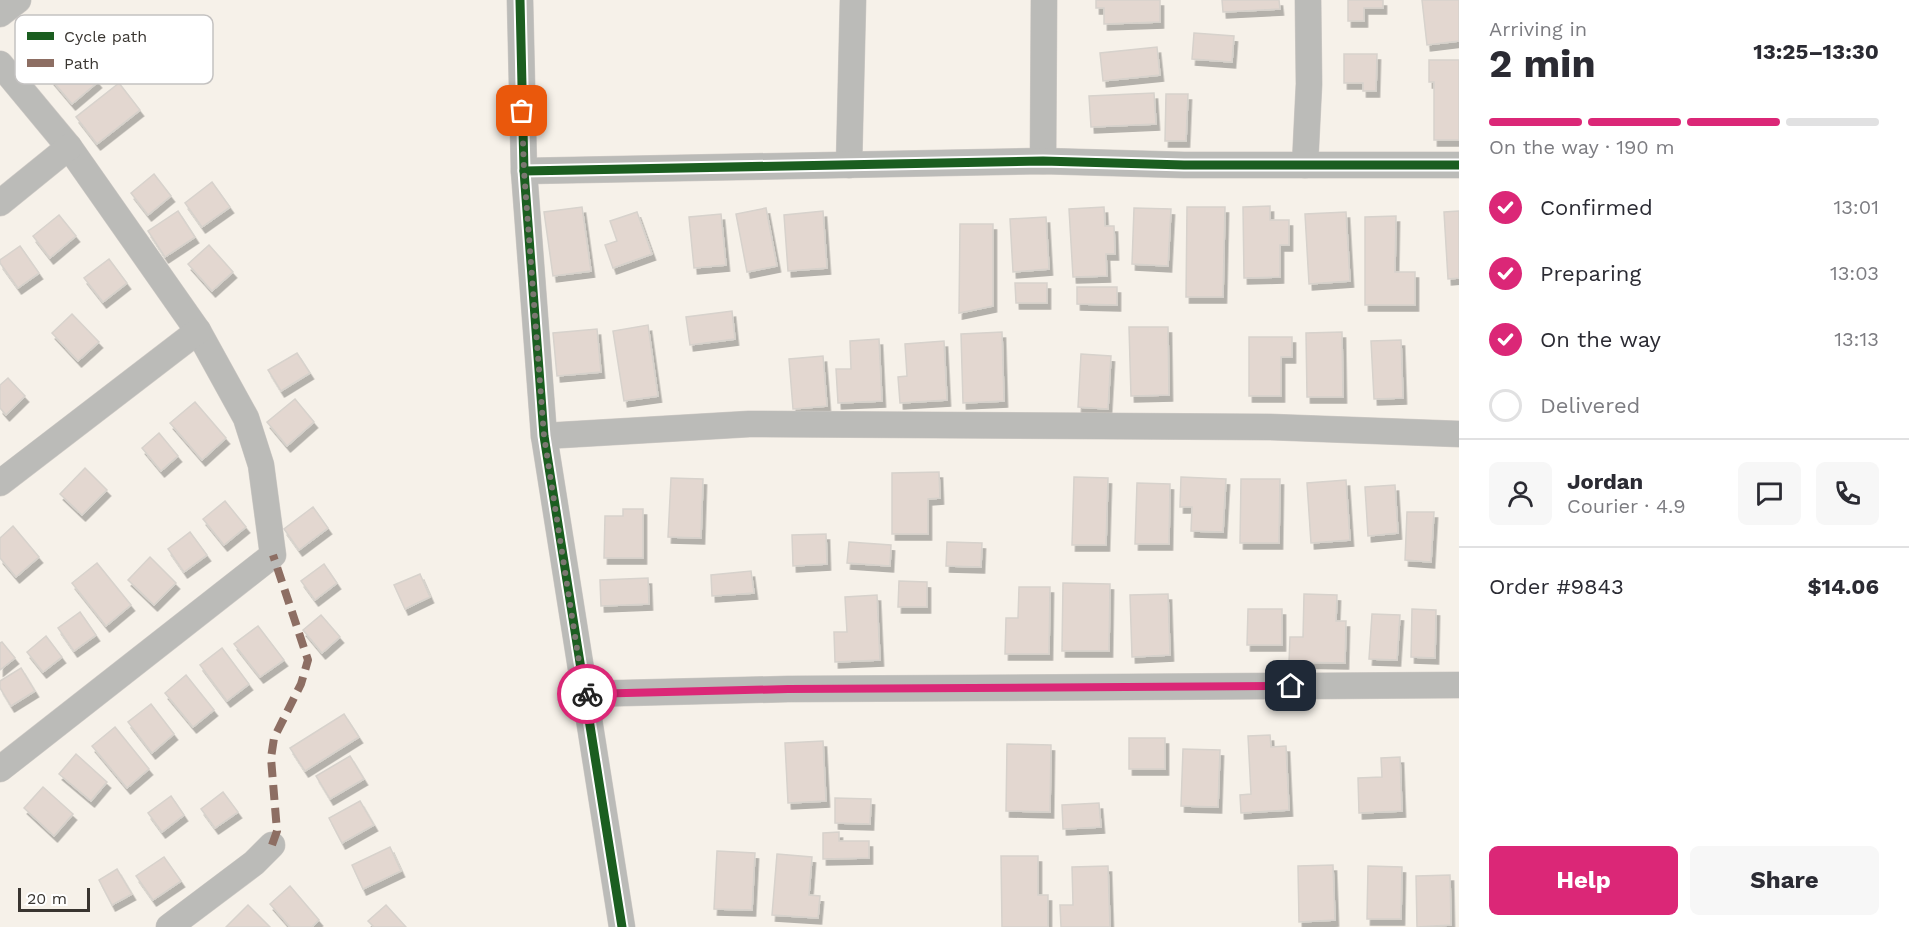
<!DOCTYPE html>
<meta charset="utf-8">
<style>
body{margin:0;font-family:"Work Sans",sans-serif;background:#f7f7f7;color:#2b2b33;height:100vh;display:flex;flex-direction:column;font-size:22px;white-space:nowrap}
*{box-sizing:border-box;margin:0}
p{font-size:20px;color:#7c7c81}
.icon{flex:none;width:33px;height:33px;fill:none;stroke:currentColor;stroke-width:2;stroke-linecap:round;stroke-linejoin:round}
.map{position:relative;flex:1;overflow:hidden}
.side{display:flex;flex-direction:column;background:#fff;width:450px}
.side>*{flex:none}
.scale{position:absolute;left:18px;bottom:15px;width:72px;box-sizing:border-box;padding-left:6px;border:3px solid #393530;border-top:0;font-size:16px;line-height:21px;white-space:nowrap;color:#393530;-webkit-text-stroke:4px #fff;paint-order:stroke}
.pin{position:absolute;display:grid;place-items:center;width:51px;height:51px;color:#fff;margin:-26px;border-radius:12px;box-shadow:0 3px 9px #0006}
.courier{position:absolute;display:grid;place-items:center;width:60px;height:60px;margin:-30px;border:4px solid #db2777;border-radius:50%;background:#fff;color:#222;box-shadow:0 2px 8px #0007}
.overview em{font-style:normal;font-weight:700}
.overview div{display:flex;flex-direction:column-reverse}
.overview{display:flex;align-items:center;justify-content:space-between;height:102px;padding:0 30px}
h1{font-size:39px;font-weight:700;line-height:45px}
.bar{display:grid;grid-template-columns:repeat(4,1fr);gap:9px 6px;align-content:center;height:72px;padding:0 30px}
.bar i{height:8px;border-radius:4px;background:#e1e1e2}
.bar .on{background:#db2777}
.bar p{grid-column:span 4}
.line{display:flex;align-items:center;gap:15px;padding:0 30px;border-top:2px solid #e1e1e2}
.line div{flex:1}
.round{display:grid;place-items:center;flex:none;width:63px;height:63px;border-radius:9px;background:#f7f7f7}
ol{padding:0 30px;list-style:none}
li{display:flex;align-items:center;gap:18px;height:66px}
li p{margin-inline-start:auto}
li .icon{padding:6px;border-radius:50%;background:#db2777;color:#fff;stroke-width:4}
li:last-child{color:#7c7c81}
li i{width:33px;height:33px;border:3px solid #e1e1e2;border-radius:50%}
.button{display:flex;gap:12px;margin-top:auto;padding:12px 30px}
.button a{flex:1;height:69px;border-radius:9px;background:#db2777;color:#fff;font-size:24px;font-weight:700;line-height:69px;text-align:center}
.button a+a{background:#f7f7f7;color:#2b2b33}
main{display:flex;flex:1;min-height:0}
.map>svg:first-child{display:block}
.building{fill:#e3d7d0;stroke:#d7d2cc;stroke-width:1.5;filter:url(#shadow)}
.lines{fill:none;stroke-linecap:round;stroke-linejoin:round}
.minor-casing{stroke:#d3cec9;stroke-width:27}
.minor{stroke:#bbbbb8;stroke-width:26}
.quiet{stroke:#8d6e63;stroke-width:8;stroke-dasharray:15 8;stroke-linecap:butt}
.cycleway-casing{stroke:#fff;stroke-width:13}
.cycleway{stroke:#1b5e20;stroke-width:9}
.done{stroke:#7b7771;stroke-width:6;stroke-dasharray:0 10.8}
.route{stroke:#db2777;stroke-width:8}
.key{fill:#fff;stroke:#c4c2c1;stroke-width:1.5}
.key-label{font-size:16px;fill:#393530}
</style>
<main>
<div class="map">
<svg width="1459" height="927" viewBox="0 0 1459 927">
<defs>
<filter id="shadow"><feDropShadow dx="3.5" dy="6" stdDeviation="0" flood-color="#0004"/></filter>
</defs>
<rect width="100%" height="100%" fill="#f6f1e9"/>
<g class="building">
<path d="M1096,0H1160V22L1104,24V8H1096Z"/>
<path d="M1222,0H1279L1280,9L1223,12Z"/>
<path d="M1348,0H1383V8H1364V21H1348Z"/>
<path d="M1422,0H1459V41L1427,45Z"/>
<path d="M1194,33L1234,36L1232,62L1192,59Z"/>
<path d="M1157,47L1160,75L1103,81L1100,53Z"/>
<path d="M1344,54H1377L1376,91H1363V83H1344Z"/>
<path d="M77,57L98,82L72,104L51,79Z"/>
<path d="M1429,60H1459V140H1434V82H1429Z"/>
<path d="M119,83L140,110L97,144L76,117Z"/>
<path d="M1154,93L1156,124L1091,127L1089,96Z"/>
<path d="M1166,94H1188L1186,141H1165Z"/>
<path d="M154,174L171,196L148,215L131,193Z"/>
<path d="M212,182L230,207L202,227L185,203Z"/>
<path d="M1270,206V220H1289V245H1280V277L1244,278L1243,207Z"/>
<path d="M582,207L591,271L553,276L544,212Z"/>
<path d="M1104,207L1105,226H1114L1115,254H1106L1107,276L1073,277L1069,209Z"/>
<path d="M1187,207H1225L1223,297H1186Z"/>
<path d="M766,208L777,266L747,272L736,214Z"/>
<path d="M1134,208L1171,209L1168,266L1132,264Z"/>
<path d="M178,211L195,237L165,257L148,231Z"/>
<path d="M823,211L827,268L788,271L784,215Z"/>
<path d="M1459,211V278L1448,279L1444,212Z"/>
<path d="M637,212L652,254L613,268L605,245L617,241L610,221Z"/>
<path d="M1346,212L1350,281L1309,284L1305,214Z"/>
<path d="M721,214L726,265L694,268L689,217Z"/>
<path d="M59,215L76,236L50,258L33,236Z"/>
<path d="M1396,216L1395,272H1415V305H1365V217Z"/>
<path d="M1046,217L1049,269L1013,272L1010,219Z"/>
<path d="M960,224H993V306L959,313Z"/>
<path d="M209,245L233,272L212,291L188,264Z"/>
<path d="M20,246L39,273L18,288L0,263V260Z"/>
<path d="M109,259L127,283L103,302L84,278Z"/>
<path d="M1015,283H1047V303H1016Z"/>
<path d="M1077,287H1117V305L1077,304Z"/>
<path d="M732,311L735,339L690,345L686,317Z"/>
<path d="M72,314L99,342L78,361L52,333Z"/>
<path d="M648,325L658,396L624,401L613,331Z"/>
<path d="M1129,327H1168L1169,395L1131,396Z"/>
<path d="M597,329L601,372L557,376L553,333Z"/>
<path d="M1002,332L1004,401L963,403L961,334Z"/>
<path d="M1342,332L1343,397H1307L1306,333Z"/>
<path d="M1249,337H1292V357H1281V396H1249Z"/>
<path d="M879,339L882,401L838,403L836,369H851L850,341Z"/>
<path d="M1401,340L1403,398L1374,399L1371,341Z"/>
<path d="M944,341L947,400L900,403L898,377L907,376L905,344Z"/>
<path d="M297,353L310,373L281,391L268,370Z"/>
<path d="M1081,354L1111,356L1108,409L1078,407Z"/>
<path d="M823,356L827,406L793,409L789,359Z"/>
<path d="M8,378L25,396L6,415L0,408V385Z"/>
<path d="M295,399L314,422L287,446L267,422Z"/>
<path d="M195,402L226,438L202,460L170,423Z"/>
<path d="M159,433L178,456L161,471L142,448Z"/>
<path d="M85,468L107,490L82,515L60,494Z"/>
<path d="M939,472L940,498L928,499V534H892V473Z"/>
<path d="M1074,477L1108,478L1106,545H1072Z"/>
<path d="M1181,477L1226,479L1223,532L1191,531L1192,507H1180Z"/>
<path d="M671,478L703,479L701,538L668,537Z"/>
<path d="M1241,479H1280L1279,543H1240Z"/>
<path d="M1346,480L1350,540L1311,543L1307,483Z"/>
<path d="M1137,483L1170,484L1169,544H1135Z"/>
<path d="M1395,485L1398,533L1368,536L1365,487Z"/>
<path d="M225,501L246,527L224,545L203,519Z"/>
<path d="M313,507L328,528L299,550L284,529Z"/>
<path d="M623,509H643V558H604L605,516H623Z"/>
<path d="M1407,512H1434L1431,562L1405,560Z"/>
<path d="M13,526L39,557L16,577L0,558V538Z"/>
<path d="M190,532L207,555L184,572L168,549Z"/>
<path d="M826,534L827,564L793,566L792,535Z"/>
<path d="M849,542L891,545L890,566L847,563Z"/>
<path d="M947,542L982,543L981,567L946,566Z"/>
<path d="M150,557L176,583L154,605L128,580Z"/>
<path d="M97,563L131,605L106,626L72,583Z"/>
<path d="M324,564L337,583L315,600L301,581Z"/>
<path d="M751,571L754,593L712,596L711,575Z"/>
<path d="M420,574L430,597L405,609L394,585Z"/>
<path d="M648,578L649,604L601,606L600,580Z"/>
<path d="M899,581L927,582V607H898Z"/>
<path d="M1063,583L1110,584L1109,651H1062Z"/>
<path d="M1019,587H1050L1049,654H1005L1006,618H1018Z"/>
<path d="M1168,594L1170,655L1132,657L1130,595Z"/>
<path d="M1304,594L1337,595L1336,621H1346L1345,663L1289,662L1290,637H1303Z"/>
<path d="M877,595L880,660L835,662L834,632H847L845,597Z"/>
<path d="M1248,609H1282V645H1247Z"/>
<path d="M1412,609L1436,610L1435,658L1411,657Z"/>
<path d="M80,612L96,635L74,651L58,628Z"/>
<path d="M1372,614L1400,615L1397,660L1369,659Z"/>
<path d="M321,615L340,637L322,653L303,630Z"/>
<path d="M258,626L284,660L260,677L234,644Z"/>
<path d="M46,636L62,657L43,672L27,652Z"/>
<path d="M2,642L15,658L0,670V643Z"/>
<path d="M222,648L249,684L227,701L200,665Z"/>
<path d="M21,668L35,691L11,706L0,688V681Z"/>
<path d="M186,675L214,710L193,727L165,693Z"/>
<path d="M151,704L174,734L152,753L128,722Z"/>
<path d="M344,714L359,737L305,771L290,748Z"/>
<path d="M115,727L149,769L127,788L92,746Z"/>
<path d="M1270,735L1271,747L1286,746L1289,810L1241,813L1240,795L1251,794L1248,736Z"/>
<rect x="1129" y="738" width="36" height="31"/>
<path d="M823,741L826,801L788,803L785,743Z"/>
<path d="M1007,744L1051,745L1050,812L1006,811Z"/>
<path d="M1183,749L1220,750L1218,807L1181,806Z"/>
<path d="M76,754L107,782L91,801L59,774Z"/>
<path d="M350,756L364,779L330,799L316,776Z"/>
<path d="M1400,757L1402,811L1359,813L1358,778L1382,777L1381,758Z"/>
<path d="M43,787L73,814L54,836L24,808Z"/>
<path d="M223,792L238,812L215,828L201,809Z"/>
<path d="M171,796L184,815L162,832L148,813Z"/>
<path d="M835,798L871,799L870,824L835,823Z"/>
<path d="M360,801L374,825L342,843L329,818Z"/>
<path d="M1099,803L1101,827L1063,829L1062,805Z"/>
<path d="M839,832V841H869V858L823,859V833Z"/>
<path d="M390,847L401,871L363,889L352,865Z"/>
<path d="M717,851L755,853L752,910L714,909Z"/>
<path d="M777,854L812,857L809,895L820,896L818,918L772,915Z"/>
<path d="M1001,856H1038V895H1048V927H1002Z"/>
<path d="M164,857L181,881L153,900L136,876Z"/>
<path d="M1333,865L1335,920L1299,922L1298,866Z"/>
<path d="M1108,866L1110,927H1061L1060,905H1073L1072,867Z"/>
<path d="M1368,866L1402,867L1401,919H1367Z"/>
<path d="M117,869L132,894L112,905L99,880Z"/>
<path d="M1450,875L1451,925L1417,927L1416,876Z"/>
<path d="M290,886L319,920L312,927H290L270,904Z"/>
<path d="M248,905L270,927H226Z"/>
<path d="M386,905L406,927H374L368,921Z"/>
</g>
<g class="lines">
<defs>
<g id="minor">
<path d="M520,0L524,171L544,436L622,927"/>
<path d="M0,14L18,0"/>
<path d="M0,64L69,147L198,331L246,418L261,465L273,555L0,769"/>
<path d="M1043,161L1044,0"/>
<path d="M849,165L853,0"/>
<path d="M1305,165L1309,84L1308,0"/>
<path d="M524,171L1043,161L1184,165H1459"/>
<path d="M0,203L69,147"/>
<path d="M544,436L749,424L1270,427L1459,434"/>
<path d="M0,483L198,331"/>
<path d="M584,694L788,689L1459,685"/>
<path d="M169,927L254,863L272,845"/>
</g>
</defs>
<use href="#minor" class="minor-casing"/>
<use href="#minor" class="minor"/>
<path class="quiet" d="M272,845L277,831L271,758L274,738L301,684L308,660L273,555"/>
<defs>
<g id="cycleway">
<path d="M520,0L524,171L544,436L622,927"/>
<path d="M524,171L1043,161L1184,165H1459"/>
</g>
</defs>
<use href="#cycleway" class="cycleway-casing"/>
<use href="#cycleway" class="cycleway"/>
</g>
<g class="lines">
<path class="done" d="M522,111L524,171L544,436L584,694H587"/>
<path class="route" d="M587,694L788,689L1291,686"/>
</g>
<rect x="15" y="15" width="198" height="69" rx="9" class="key"/>
<rect x="27" y="32" width="27" height="8" fill="#1b5e20"/>
<rect x="27" y="59" width="27" height="8" fill="#8d6e63"/>
<g class="key-label">
<text x="64" y="42">Cycle path</text>
<text x="64" y="69">Path</text>
</g>
</svg>
<div class="scale">20 m</div>
<div class="pin" style="left:522px;top:111px;background:#ea580c"><svg class="icon" aria-label="bag" viewBox="0 0 24 24"><path d="M5 8h14l-1 12H6zM9 8a3 3 0 0 1 6 0"/></svg></div>
<div class="pin" style="left:1291px;top:686px;background:#1f2937"><svg class="icon" aria-label="home" viewBox="0 0 24 24"><path d="M3 11l9-7 9 7M6 9v11h12V9"/></svg></div>
<div class="courier" style="left:587px;top:694px"><svg class="icon" aria-label="bike" viewBox="0 0 24 24"><circle cx="6" cy="16" r="4"/><circle cx="18" cy="16" r="4"/><path d="M6 16l4-8h5l3 8M10 8l3 8H6M13 5h3"/></svg></div>
</div>
<section class="side">
<div class="overview"><div><h1>2 min</h1><p>Arriving in</p></div><em>13:25–13:30</em></div>
<div class="bar"><i class="on"></i><i class="on"></i><i class="on"></i><i></i><p>On the way · 190 m</p></div>
<ol>
<li><svg class="icon" aria-label="check" viewBox="0 0 24 24"><path d="M5 12l5 5 9-10"/></svg>Confirmed<p>13:01</p></li>
<li><svg class="icon" aria-label="check" viewBox="0 0 24 24"><path d="M5 12l5 5 9-10"/></svg>Preparing<p>13:03</p></li>
<li><svg class="icon" aria-label="check" viewBox="0 0 24 24"><path d="M5 12l5 5 9-10"/></svg>On the way<p>13:13</p></li>
<li><i></i>Delivered</li>
</ol>
<div class="line" style="height:108px"><a class="round"><svg class="icon" aria-label="person" viewBox="0 0 24 24"><circle cx="12" cy="8" r="4"/><path d="M4 21q1-7 8-7t8 7"/></svg></a><div><b>Jordan</b><p>Courier · 4.9</p></div><a class="round"><svg class="icon" aria-label="chat" viewBox="0 0 24 24"><path d="M4 5h16v11H9l-5 4z"/></svg></a><a class="round"><svg class="icon" aria-label="phone" viewBox="0 0 24 24"><path d="M5 4h4l2 5-3 2q2 4 5 5l2-3 5 2v4C11 20 4 13 5 4z"/></svg></a></div>
<div class="line" style="height:78px"><div>Order #9843</div><b>$14.06</b></div>
<div class="button"><a>Help</a><a>Share</a></div>
</section>
</main>
